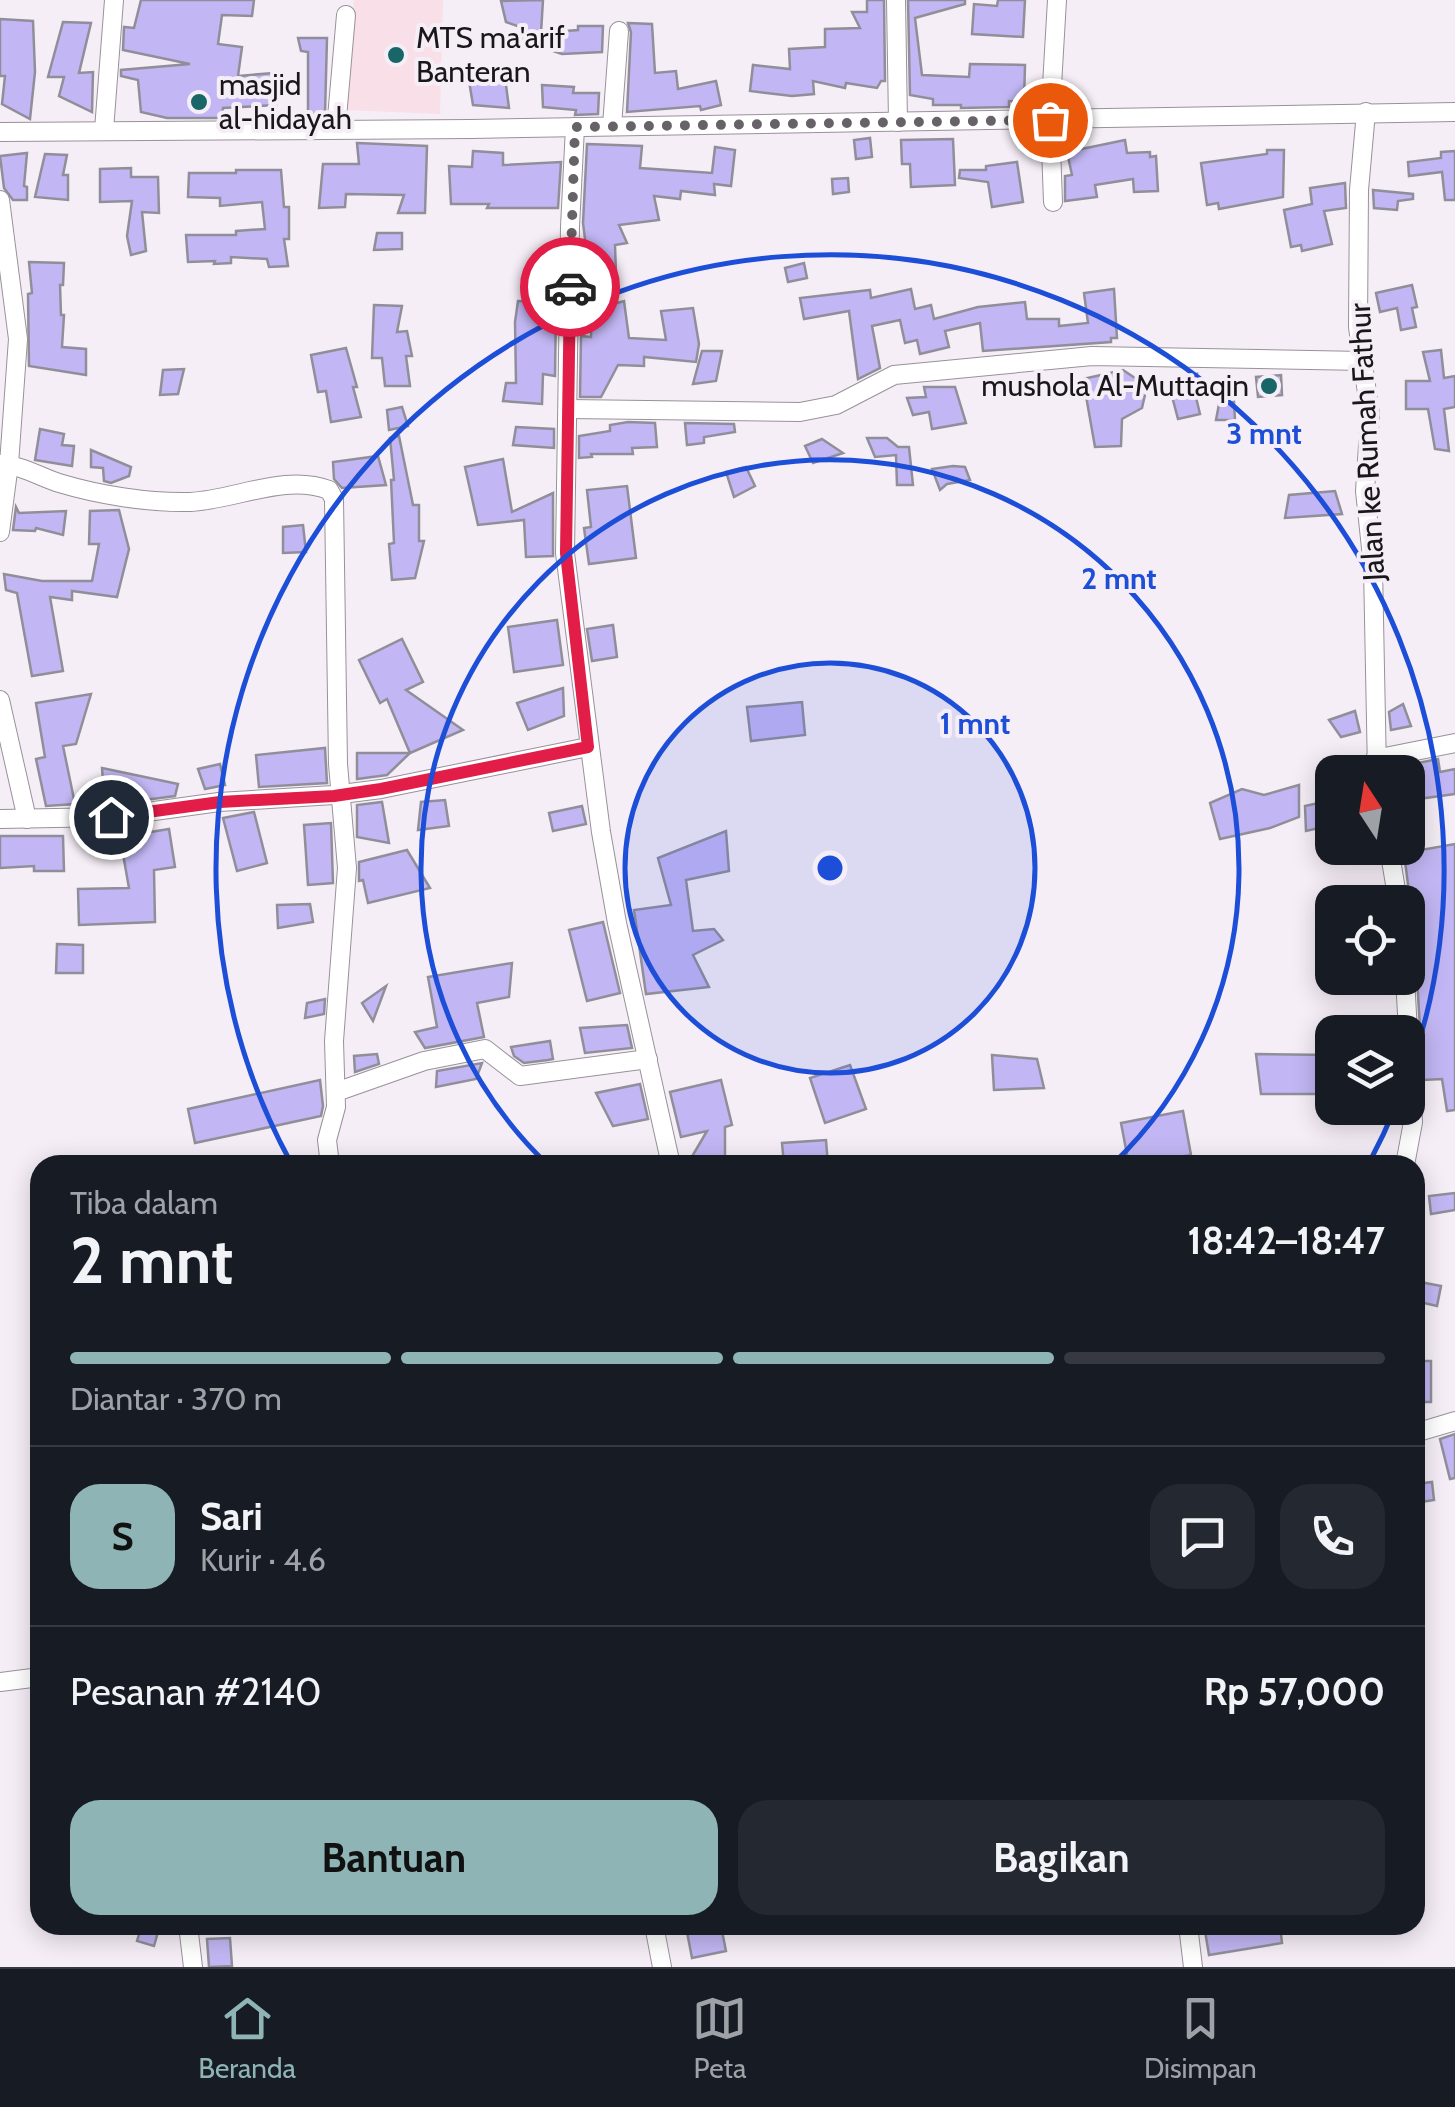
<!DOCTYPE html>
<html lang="id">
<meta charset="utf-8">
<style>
body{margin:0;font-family:Cabin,sans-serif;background:#242831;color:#f1f3f6;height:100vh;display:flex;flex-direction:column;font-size:38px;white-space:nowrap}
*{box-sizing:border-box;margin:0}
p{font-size:32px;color:#9ea1a6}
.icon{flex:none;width:55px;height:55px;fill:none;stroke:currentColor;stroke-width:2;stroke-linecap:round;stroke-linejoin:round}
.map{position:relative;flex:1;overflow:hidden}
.side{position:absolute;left:30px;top:1155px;width:1395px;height:780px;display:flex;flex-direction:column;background:#171b24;border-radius:30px;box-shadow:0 5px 25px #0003}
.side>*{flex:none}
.needle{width:65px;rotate:348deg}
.fabs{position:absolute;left:1315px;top:755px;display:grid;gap:20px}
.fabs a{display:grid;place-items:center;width:110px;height:110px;border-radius:20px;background:#171b24;box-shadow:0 5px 25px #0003;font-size:50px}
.pin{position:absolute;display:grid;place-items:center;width:85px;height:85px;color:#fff;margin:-42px;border:5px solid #fff;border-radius:50%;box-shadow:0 2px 10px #0007}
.courier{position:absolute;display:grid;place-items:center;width:100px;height:100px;margin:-50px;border:8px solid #e11d48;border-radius:50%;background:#fff;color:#222;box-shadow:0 2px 12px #0007}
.summary em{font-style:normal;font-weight:700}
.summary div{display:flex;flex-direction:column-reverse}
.summary{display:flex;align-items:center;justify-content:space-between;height:170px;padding:0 40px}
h1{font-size:65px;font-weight:700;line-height:75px}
.bar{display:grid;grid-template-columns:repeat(4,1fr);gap:15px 10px;align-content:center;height:120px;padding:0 40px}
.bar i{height:12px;border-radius:8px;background:#363941}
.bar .selected{background:#8fb4b6}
.bar p{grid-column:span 4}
.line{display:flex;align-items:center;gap:25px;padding:0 40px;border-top:2px solid #363941}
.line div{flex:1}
.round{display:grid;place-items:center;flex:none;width:105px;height:105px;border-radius:30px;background:#242831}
.primary-button{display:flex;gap:20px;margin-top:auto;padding:20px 40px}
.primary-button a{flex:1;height:115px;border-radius:30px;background:#8fb4b6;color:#111;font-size:40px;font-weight:700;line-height:115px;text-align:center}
.primary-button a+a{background:#242831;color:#f1f3f6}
.tab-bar{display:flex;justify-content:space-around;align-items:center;height:140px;border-top:2px solid #363941;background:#171b24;font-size:28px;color:#9ea1a6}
.tab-bar a{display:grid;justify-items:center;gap:5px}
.tab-bar .selected{color:#8fb4b6}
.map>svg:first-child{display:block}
.education{fill:#f8dfe8}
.building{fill:#c2b7f4;stroke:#908f99;stroke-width:2.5}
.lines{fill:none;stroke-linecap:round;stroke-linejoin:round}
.minor-casing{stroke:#99919a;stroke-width:20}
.minor{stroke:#fff;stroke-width:18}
.done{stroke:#676268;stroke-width:10;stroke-dasharray:0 18}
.route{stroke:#e11d48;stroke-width:12}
.ring{fill:none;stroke:#1d4ed8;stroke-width:5}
.poi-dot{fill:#186668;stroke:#f6eef7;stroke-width:4}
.labels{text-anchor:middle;stroke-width:8;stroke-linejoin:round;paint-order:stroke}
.poi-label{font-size:30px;fill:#1a171b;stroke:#f6eef7;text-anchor:start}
.street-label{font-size:30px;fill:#1a171b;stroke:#f6eef7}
.centre{fill:#1d4ed8;stroke:#f6eef7;stroke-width:5}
.ring-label{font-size:30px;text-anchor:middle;font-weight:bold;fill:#1d4ed8;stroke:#f6eef7;stroke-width:8;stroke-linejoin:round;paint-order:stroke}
</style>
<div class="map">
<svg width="1455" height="1967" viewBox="0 0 1455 1967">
<rect width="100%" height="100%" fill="#f6eef7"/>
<path class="education" d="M354,0H443L440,114L346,110Z"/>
<g class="building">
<path d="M141,0H254L252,16L222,15L218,44L242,47L238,76L273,73L276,105L223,108L222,118H167L141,112L138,80L121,76V70L190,64L123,50L124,27L134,28Z"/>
<path d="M543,0L541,33L578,30V26H603L602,52L562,54L508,36L525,35L523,28L506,22L501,1Z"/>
<path d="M867,0H884L885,81H881L877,88L846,83L845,88L813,81L814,94L792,96L750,91L753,65L790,69L789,49L825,47V29L860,28L852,12H867Z"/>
<path d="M908,0H965V4L915,18L922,75L969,77L970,64L1025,65L1024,102L1009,101V107L961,108V105H933V99L910,95Z"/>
<path d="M998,0H1025L1023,37L972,34L974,4L997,6Z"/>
<path d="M0,19L33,21L35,72L30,119L2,104L5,76H0Z"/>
<path d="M63,22L91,23L79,73L93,72L92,112L59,96L64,77H48Z"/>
<path d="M628,23L652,24L655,73L676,71L678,89L716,81L721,105L701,110L700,106L627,112L631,32Z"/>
<path d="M298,38H327L325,114H308V52L301,51Z"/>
<path d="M467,69L504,70L509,108L473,105Z"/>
<path d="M542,85L574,87L573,93H599L598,114L575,115L576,110L543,107Z"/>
<path d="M870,138L872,157L856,159L854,140Z"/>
<path d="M953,139L955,185L911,187L910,164H902L901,140Z"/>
<path d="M1125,140L1127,153L1150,152V157L1156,156L1158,191L1134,192L1133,179L1095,185L1097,197L1065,201V176L1072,175L1067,152Z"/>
<path d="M357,143L427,146L425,213H398L404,195L346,194L345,207L319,208L323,164H359Z"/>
<path d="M587,144L642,146L640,168L712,173L715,147L735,150L731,186L714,184L715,195L681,191L680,199L654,196L659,220L619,225L627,243L615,245L617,303L624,301L629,338L666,340L661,311L693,308L699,344L696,362L644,357V366L618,365L601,397H580L581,336L591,337L592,296L583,223Z"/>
<path d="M1267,150H1284L1283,197L1219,209L1218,203L1207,205L1201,163L1267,154Z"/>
<path d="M473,151L503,153V165L561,162L558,208H487L489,204H451L449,166L472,167Z"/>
<path d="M1455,151V200H1445L1442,172L1409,176L1408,162L1441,158V152Z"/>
<path d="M27,153L24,186L27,187V200H13L4,188L0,156Z"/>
<path d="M45,154L67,155L63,175H68V200L35,197Z"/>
<path d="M1017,162L1023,202L992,207L988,182L959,178L960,170H986V166Z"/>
<path d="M131,168V177H158L159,213L142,212L146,251L131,255L127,236L132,201L100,202V169Z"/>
<path d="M236,170H281L284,207H289V239H284L288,266L269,267L267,259L231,257V263L214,264L215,261L188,262L186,235H236V231L265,229L262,202L220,206V198L188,197L189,173H236Z"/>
<path d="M848,178L849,192L833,194L832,179Z"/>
<path d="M1345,183L1346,208L1324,211L1332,244L1302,251L1301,245L1291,247L1284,210L1312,204L1310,188Z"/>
<path d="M1373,190L1413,194V199L1398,201L1397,210L1374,208Z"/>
<path d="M377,233H402V249L374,250Z"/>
<path d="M29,262L64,263L63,285H60L61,315H64L62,347L86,349V375L29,366L28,294L32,293Z"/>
<path d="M804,263L807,278L788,282L785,268Z"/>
<path d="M1412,285L1417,307L1412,308L1416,327L1401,330L1397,308L1380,312L1376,293Z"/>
<path d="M911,289L915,309L931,305L934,319L978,307L1025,302L1027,319H1059V326L1088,323L1084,293L1114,289L1117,338H1111V342L983,351L980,323L945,331L949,347L920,354L917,340L905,343L900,320L872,326L880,368L858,379L849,311L804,319L800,298L870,290L871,298Z"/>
<path d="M518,301L556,303L555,376L543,374L542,404L503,401L506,383H516L515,322Z"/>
<path d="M374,305L402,306L397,332L407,331L412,356H406L410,386H385L382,358H372Z"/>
<path d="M346,348L357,387H353L361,417L331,422L326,391L318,392L311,355Z"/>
<path d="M1441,350L1444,378L1455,376V407L1444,409L1449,451L1435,449L1428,409H1406V381H1430L1423,352Z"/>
<path d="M702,351H722L716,381L693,384Z"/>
<path d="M184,369L178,394L160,395L163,370Z"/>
<path d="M1123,370L1147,386L1142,408L1122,419L1121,446L1095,447L1083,379Z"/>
<path d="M1197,374L1195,393L1200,414L1178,419L1168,381Z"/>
<path d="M1281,375L1282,395L1258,397L1256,377Z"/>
<path d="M924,387H955L966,423L932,429L929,412L913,415L907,398L926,397Z"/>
<path d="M1234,402L1235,420H1216L1219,404Z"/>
<path d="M402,407L408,426L389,430L387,410Z"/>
<path d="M628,422L655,423L657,447L632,448L633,454H591L592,457L579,458V436L610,431V425Z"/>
<path d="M685,423L734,424L735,432L704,437V443L687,445Z"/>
<path d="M516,427L554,429V448L513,445Z"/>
<path d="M40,429L64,434L62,445L74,446L72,466L35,460Z"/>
<path d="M399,436L413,505H419V541H424L415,578L392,580L389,544L394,543L391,480H394L390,438Z"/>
<path d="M867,438H887L898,447H909L913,485H897L896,455L875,457Z"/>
<path d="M822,439L843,453L813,463L805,446Z"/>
<path d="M91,450L131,467L129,476L111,483L104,481L103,468L91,467Z"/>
<path d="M378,456L386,485L342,488L334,479L333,462Z"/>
<path d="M503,459L512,512L553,493V556L526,557L524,520L478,525L465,467Z"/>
<path d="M953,466L965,467L970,480L947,484L940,490L932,469Z"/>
<path d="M746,467L755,486L734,497L726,472Z"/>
<path d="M627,486L636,558L589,564L584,528L591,527L587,490Z"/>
<path d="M1335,491L1342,514L1285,518L1289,495Z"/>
<path d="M16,507L19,513L66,511L63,535L36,528L35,531L13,530Z"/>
<path d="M119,510L129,549L117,597L72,591V600L50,597L63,671L32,676L17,593L6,590L4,574L42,581H92L99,544H89L90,511Z"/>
<path d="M303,525L306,552L283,553V527Z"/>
<path d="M557,620L563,665L514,672L508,627Z"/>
<path d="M613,625L617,657L592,661L587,629Z"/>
<path d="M402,639L423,682L406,690L463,730L410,753L387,699L380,703L359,660Z"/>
<path d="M563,688L564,716L528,730L517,703Z"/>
<path d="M91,694L76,744L63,746L75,804L46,806L36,759L45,757L36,703Z"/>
<path d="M802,702L805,735L751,741L747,707Z"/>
<path d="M1403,704L1411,726L1391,730L1389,712Z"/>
<path d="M1355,711L1360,732L1341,737L1329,720Z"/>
<path d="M325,748L327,783L259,787L256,755Z"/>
<path d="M357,753H410L387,775L357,779Z"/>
<path d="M1438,759L1440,772L1455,769V794L1418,799L1413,764Z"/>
<path d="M220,764L225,785L205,789L198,769Z"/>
<path d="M102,768L178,784L175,796L105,805Z"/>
<path d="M1299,785V817L1270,828L1220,839L1210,803L1242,789L1264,795Z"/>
<path d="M445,800L449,826L418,830L421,802Z"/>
<path d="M1332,800V825L1306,831L1305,806Z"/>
<path d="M382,802L389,843L357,837V805Z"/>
<path d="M582,806L586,824L553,831L549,813Z"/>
<path d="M254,812L267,863L237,871L223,818Z"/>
<path d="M331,823L333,883L308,885L304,825Z"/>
<path d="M169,829L175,867L154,870L155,922L79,925L78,889L129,888L120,837Z"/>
<path d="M726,831L729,871L686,880L693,931L714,929L723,940L693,955L709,987L646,994L634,910L671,905L658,858Z"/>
<path d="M0,836H63L64,871H34V866L0,868Z"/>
<path d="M1455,844V1110L1447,1111L1442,1079L1423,1080L1417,977L1412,968L1410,900L1404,853Z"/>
<path d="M407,850L430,888L368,903L363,880L359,881V862Z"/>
<path d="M310,904L313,922L278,928L277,905Z"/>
<path d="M603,922L620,993L587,1001L569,930Z"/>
<path d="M57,944L83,945V973H56Z"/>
<path d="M512,963L509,997L477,1003L484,1037L425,1048L415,1032L437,1027L428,977Z"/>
<path d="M386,986L373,1021L362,1003Z"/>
<path d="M325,999L324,1014L305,1018L307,1003Z"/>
<path d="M1342,1019L1381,1023L1380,1032H1340Z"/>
<path d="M627,1025L632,1048L585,1053L580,1028Z"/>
<path d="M550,1041L553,1059L548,1060L524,1063L514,1056L511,1047Z"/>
<path d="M377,1054L379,1064L355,1072L354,1056Z"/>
<path d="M1256,1054L1332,1055V1094H1261Z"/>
<path d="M992,1055L1037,1059L1044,1088L994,1090Z"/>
<path d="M482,1063L476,1079L436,1087L437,1071Z"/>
<path d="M850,1065L866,1109L825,1123L810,1078Z"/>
<path d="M320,1080L323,1106L321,1116L195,1143L188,1109Z"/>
<path d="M721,1080L732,1125L725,1127V1165H687L707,1131L681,1137L670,1092Z"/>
<path d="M640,1084L648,1119L613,1126L596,1093Z"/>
<path d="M1183,1111L1191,1155L1129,1165L1121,1123Z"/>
<path d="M826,1140L828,1165H784L782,1143Z"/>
<path d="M1455,1193V1210L1431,1214L1429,1196Z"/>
<path d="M1415,1281L1441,1286L1437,1306L1415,1301Z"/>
<rect x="1415" y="1361" width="16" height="41"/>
<path d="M1455,1434V1478L1450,1479L1440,1439Z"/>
<path d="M1432,1482L1434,1500L1415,1503V1484Z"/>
<path d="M142,1925H160L154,1946L137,1941Z"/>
<path d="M1204,1925H1280L1282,1943L1209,1955Z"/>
<path d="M721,1926L726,1951L692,1958L687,1932Z"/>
<path d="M230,1938L232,1966L209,1967L207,1939Z"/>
</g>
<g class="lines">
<defs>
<g id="minor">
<path d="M896,0L898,122"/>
<path d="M1366,112L1359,190L1358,327L1370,415L1365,491L1373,567L1377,772"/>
<path d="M612,126L619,31"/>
<path d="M575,127L570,227L565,553L601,832L617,923L671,1165"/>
<path d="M336,129L346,15"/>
<path d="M104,130L114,0"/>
<path d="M0,132L471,129L1455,112"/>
<path d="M0,200L18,339L9,464L0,532"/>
<path d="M1053,202L1050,120L1057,0"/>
<path d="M569,409L800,412L836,405L894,375L1092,356L1364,361"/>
<path d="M0,464C21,465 40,477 59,483C99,495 148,503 190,502C235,500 285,473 329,490L334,499L338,764L347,868L334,1041L336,1107L327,1140L330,1165"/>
<path d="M0,700L27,819"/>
<path d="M1375,759L1455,743"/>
<path d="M0,819L111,817L219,802L334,795L381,789L588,747"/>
<path d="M1389,848L1398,902"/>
<path d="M336,1092L424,1061L485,1049L520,1076L648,1059"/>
<path d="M1405,1165L1413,1122L1405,978"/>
<path d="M1415,1433L1455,1421"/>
<path d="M0,1682L40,1677"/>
<path d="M188,1925L193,1967"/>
<path d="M654,1925L662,1967"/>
<path d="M1188,1925L1193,1967"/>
</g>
</defs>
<use href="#minor" class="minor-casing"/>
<use href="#minor" class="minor"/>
</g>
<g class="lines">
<path class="done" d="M570,287L575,127L1050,120"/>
<path class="route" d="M111,817L220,802L334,796L381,789L588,747L566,553L570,287"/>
</g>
<circle cx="830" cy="868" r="205" fill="#1d4ed8" fill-opacity=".12"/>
<g class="ring">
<circle cx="830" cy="868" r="205"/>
<path d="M548 1165A409 409 0 1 1 1112 1165"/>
<path d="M1395 1108A614 614 0 0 1 1370 1161M290 1161A614 614 0 1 1 1409 1073"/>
</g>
<g class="poi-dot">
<circle cx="396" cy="55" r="10"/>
<circle cx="199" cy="102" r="10"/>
<circle cx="1269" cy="386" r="10"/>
</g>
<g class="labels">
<g class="poi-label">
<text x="416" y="48">MTS ma'arif<tspan x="416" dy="34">Banteran</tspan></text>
<text x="219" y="95">masjid<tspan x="219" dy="34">al-hidayah</tspan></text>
<text x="1249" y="396" text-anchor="end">mushola Al-Muttaqin</text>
</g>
<g class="street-label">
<text transform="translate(1367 442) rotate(-93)" y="10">Jalan ke Rumah Fathur</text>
</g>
</g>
<circle cx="830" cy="868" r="15" class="centre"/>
<g class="ring-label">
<text x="1264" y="444">3 mnt</text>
<text x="1119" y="589">2 mnt</text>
<text x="975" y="734">1 mnt</text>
</g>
</svg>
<div class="fabs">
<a><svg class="needle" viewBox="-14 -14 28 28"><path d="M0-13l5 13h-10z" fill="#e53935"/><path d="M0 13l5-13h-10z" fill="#9ea1a6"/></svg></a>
<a><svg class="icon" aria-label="locate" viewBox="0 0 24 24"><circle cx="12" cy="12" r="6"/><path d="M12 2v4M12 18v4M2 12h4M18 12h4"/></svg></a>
<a><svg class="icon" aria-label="layers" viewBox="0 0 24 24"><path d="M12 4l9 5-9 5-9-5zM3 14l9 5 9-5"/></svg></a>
</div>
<div class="pin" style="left:1050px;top:120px;background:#ea580c"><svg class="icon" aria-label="bag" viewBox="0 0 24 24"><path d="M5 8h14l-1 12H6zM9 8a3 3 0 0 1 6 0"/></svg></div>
<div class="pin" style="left:111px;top:817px;background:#1f2937"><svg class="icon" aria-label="home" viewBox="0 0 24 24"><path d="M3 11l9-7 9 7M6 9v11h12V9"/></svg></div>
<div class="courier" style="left:570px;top:287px"><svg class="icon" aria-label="car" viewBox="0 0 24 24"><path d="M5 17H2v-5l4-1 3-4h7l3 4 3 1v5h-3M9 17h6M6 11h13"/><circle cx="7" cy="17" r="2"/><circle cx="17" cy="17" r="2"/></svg></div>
<section class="side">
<div class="summary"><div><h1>2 mnt</h1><p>Tiba dalam</p></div><em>18:42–18:47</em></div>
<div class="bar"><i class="selected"></i><i class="selected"></i><i class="selected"></i><i></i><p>Diantar · 370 m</p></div>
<div class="line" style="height:180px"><b class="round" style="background:#8fb4b6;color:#111">S</b><div><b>Sari</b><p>Kurir · 4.6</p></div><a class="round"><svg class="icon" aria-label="chat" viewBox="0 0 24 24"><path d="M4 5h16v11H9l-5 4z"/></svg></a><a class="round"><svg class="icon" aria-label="phone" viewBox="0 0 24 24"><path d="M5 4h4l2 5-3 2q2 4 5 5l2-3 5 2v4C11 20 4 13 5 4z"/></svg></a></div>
<div class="line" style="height:130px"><div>Pesanan #2140</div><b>Rp 57,000</b></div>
<div class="primary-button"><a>Bantuan</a><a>Bagikan</a></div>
</section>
</div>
<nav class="tab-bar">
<a class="selected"><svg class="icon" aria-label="home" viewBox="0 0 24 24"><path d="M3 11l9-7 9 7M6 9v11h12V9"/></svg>Beranda</a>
<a><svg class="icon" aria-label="map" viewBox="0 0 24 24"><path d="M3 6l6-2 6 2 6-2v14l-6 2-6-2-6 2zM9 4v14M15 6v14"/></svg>Peta</a>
<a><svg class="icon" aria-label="saved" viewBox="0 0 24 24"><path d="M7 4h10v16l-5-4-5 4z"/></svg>Disimpan</a>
</nav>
